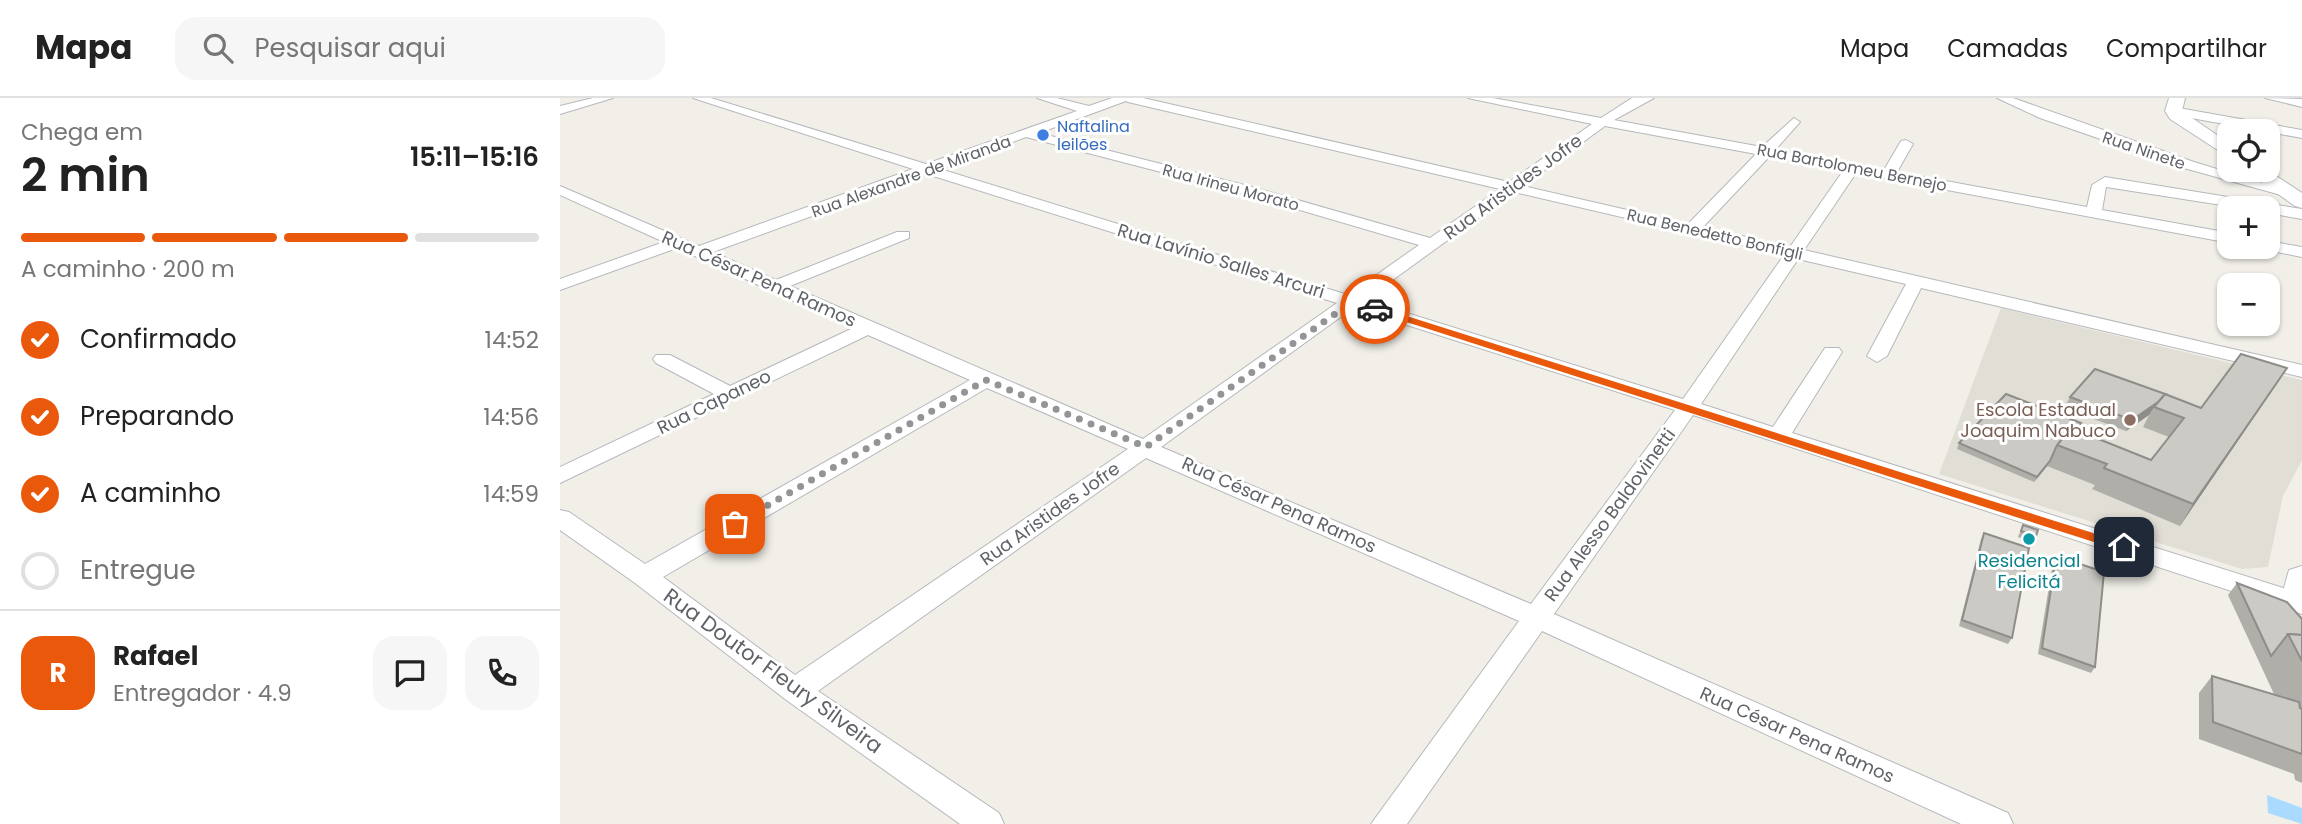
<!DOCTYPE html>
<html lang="pt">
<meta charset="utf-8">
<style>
body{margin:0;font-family:Poppins,sans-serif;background:#f6f6f6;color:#222;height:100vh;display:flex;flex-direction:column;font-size:26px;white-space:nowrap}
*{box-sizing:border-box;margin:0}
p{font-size:23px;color:#767676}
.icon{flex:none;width:38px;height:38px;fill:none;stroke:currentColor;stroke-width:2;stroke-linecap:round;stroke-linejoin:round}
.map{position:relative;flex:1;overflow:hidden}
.panel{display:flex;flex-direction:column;background:#fff;width:560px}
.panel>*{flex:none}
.controls{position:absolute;left:1657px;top:21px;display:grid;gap:14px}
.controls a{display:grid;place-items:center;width:63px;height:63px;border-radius:14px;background:#fff;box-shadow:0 2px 5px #0004;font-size:35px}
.pin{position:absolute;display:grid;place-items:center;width:60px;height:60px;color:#fff;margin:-30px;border-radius:14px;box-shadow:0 4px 10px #0006}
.courier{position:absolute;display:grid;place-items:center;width:70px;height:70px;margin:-35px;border:5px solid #ea580c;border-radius:50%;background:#fff;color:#222;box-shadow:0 2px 9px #0007}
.overview em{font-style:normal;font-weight:600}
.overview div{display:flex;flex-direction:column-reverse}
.overview{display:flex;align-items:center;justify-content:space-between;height:119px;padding:0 21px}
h1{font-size:46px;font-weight:600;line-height:52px}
.bar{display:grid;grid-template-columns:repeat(4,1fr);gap:10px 7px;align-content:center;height:84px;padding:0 21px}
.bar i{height:9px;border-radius:5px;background:#e0e0e0}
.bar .active{background:#ea580c}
.bar p{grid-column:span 4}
.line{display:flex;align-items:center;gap:18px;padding:0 21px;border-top:2px solid #e0e0e0}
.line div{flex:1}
.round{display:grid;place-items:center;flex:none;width:74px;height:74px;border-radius:21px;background:#f6f6f6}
ol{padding:0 21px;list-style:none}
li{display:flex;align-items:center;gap:21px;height:77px}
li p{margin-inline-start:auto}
li .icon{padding:7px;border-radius:50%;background:#ea580c;color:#fff;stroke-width:4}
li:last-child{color:#767676}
li i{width:38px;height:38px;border:4px solid #e0e0e0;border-radius:50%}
header{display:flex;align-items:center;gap:42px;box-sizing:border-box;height:98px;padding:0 35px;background:#fff;border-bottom:2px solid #e0e0e0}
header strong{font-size:33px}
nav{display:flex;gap:38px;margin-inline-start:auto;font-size:24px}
.search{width:490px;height:63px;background:#f6f6f6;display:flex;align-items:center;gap:18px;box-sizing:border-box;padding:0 24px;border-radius:21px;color:#767676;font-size:26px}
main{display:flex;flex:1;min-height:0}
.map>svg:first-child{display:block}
.education{fill:#e1ded6}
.water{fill:#aadaff}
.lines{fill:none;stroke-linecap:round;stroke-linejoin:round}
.street-casing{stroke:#b5b8bc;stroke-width:2}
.secondary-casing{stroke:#b6babf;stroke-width:2}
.street{fill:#fff;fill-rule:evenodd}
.secondary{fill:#fff;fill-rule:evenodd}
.wall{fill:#afaea9}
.shaded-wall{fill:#8f8d8a}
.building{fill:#cccac5;stroke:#8f8d8a;stroke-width:2}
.route{fill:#ea580c}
.done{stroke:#929495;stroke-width:7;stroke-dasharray:0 12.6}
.shop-dot{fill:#3f7fe0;stroke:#fff;stroke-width:2.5}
.education-dot{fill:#8d6e63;stroke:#fff;stroke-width:2.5}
.culture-dot{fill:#0f9aa8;stroke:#fff;stroke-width:2.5}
.labels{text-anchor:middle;stroke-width:6;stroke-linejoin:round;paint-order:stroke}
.far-shop-label{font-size:16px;fill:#366cbe;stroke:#fff;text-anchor:start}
.far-street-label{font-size:16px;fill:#5f6368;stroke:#fff}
.street-label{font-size:18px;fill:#5f6368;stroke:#fff}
.education-label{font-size:18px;fill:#785e54;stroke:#fff;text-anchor:end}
.culture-label{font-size:18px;fill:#0d838f;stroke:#fff}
.near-street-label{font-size:21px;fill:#5f6368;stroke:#fff}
</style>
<header>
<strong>Mapa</strong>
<div class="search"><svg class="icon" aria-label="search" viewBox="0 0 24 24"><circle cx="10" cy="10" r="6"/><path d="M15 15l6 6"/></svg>Pesquisar aqui</div>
<nav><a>Mapa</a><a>Camadas</a><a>Compartilhar</a></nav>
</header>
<main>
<section class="panel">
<div class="overview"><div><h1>2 min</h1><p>Chega em</p></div><em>15:11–15:16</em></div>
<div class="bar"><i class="active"></i><i class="active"></i><i class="active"></i><i></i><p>A caminho · 200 m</p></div>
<ol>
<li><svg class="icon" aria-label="check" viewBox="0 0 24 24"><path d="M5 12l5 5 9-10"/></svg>Confirmado<p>14:52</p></li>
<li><svg class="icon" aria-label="check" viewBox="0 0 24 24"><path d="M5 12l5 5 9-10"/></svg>Preparando<p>14:56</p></li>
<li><svg class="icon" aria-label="check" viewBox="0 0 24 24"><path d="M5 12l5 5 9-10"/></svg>A caminho<p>14:59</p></li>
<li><i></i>Entregue</li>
</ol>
<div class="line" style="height:126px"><b class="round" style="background:#ea580c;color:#fff">R</b><div><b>Rafael</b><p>Entregador · 4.9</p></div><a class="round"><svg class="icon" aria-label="chat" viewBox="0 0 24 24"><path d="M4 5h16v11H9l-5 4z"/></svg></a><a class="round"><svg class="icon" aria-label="phone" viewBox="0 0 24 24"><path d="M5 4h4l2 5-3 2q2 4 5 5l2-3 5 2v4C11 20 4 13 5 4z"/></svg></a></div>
</section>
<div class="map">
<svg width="1742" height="726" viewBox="0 0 1742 726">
<rect width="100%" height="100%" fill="#f1efe8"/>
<path class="education" d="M1441,210L1742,282V362L1723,398L1708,469L1682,471L1379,376Z"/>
<path class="water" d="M1707,697L1742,710V726L1708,715Z"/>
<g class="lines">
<defs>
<g id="street">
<path d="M33,0H53L0,16V8Z"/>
<path d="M133,0H151L366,66L517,13L477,0H497L529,8L552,0H583L949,84L1032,26L908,0H933L1041,20L1072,0H1094L1054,22L1202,49L1234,20L1240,24L1215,52L1324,72L1341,43L1346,42L1353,46L1337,74L1527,109L1532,87L1545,79L1742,111V121L1708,115V110H1681L1546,89L1542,112L1670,135V145L1296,75L1244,152L1742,267V279L1361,190L1327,258L1317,264L1307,258L1346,186L1238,161L1141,306L1213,329L1265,250H1279L1282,254L1232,335L1742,496V516L1133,317L994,516L1448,715L1453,726H1401L982,533L847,726H811L959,523L586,360L258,593L439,715L444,726H400L225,601L75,485L0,432V412L9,414L85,466L410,282L308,237L0,385V369L154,296L96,265L93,261L96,257H110L170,288L293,230L117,150L0,192V181L104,144L0,97V88L139,148L353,71ZM566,3L568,4L940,91L870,140L692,89L479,35ZM1045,28L1196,56L1128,126L963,88ZM466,39L682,95L859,147L788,197L380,71ZM1209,59L1283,73L1230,149L1143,129ZM367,76L777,205L583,341L230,188L349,140V134H337L216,182L153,154ZM954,94L1224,157L1123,301L805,202ZM793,210L1115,312L971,506L601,349ZM427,290L568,351L235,577L103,479Z"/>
<path d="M1437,0H1453L1634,64L1735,95L1728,99L1624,70L1480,20Z"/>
<path d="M1705,0L1742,1V9Z"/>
<path d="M1613,9L1742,32V40L1609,16L1607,13Z"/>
<path d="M1708,143L1742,149V159L1702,151L1700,149H1708Z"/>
</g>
<g id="secondary">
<path d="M1609,0H1625L1622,13L1670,46V60L1610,21L1605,13Z"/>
<path d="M1684,72H1707L1742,95V110L1735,108Z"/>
<path d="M1742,468V503L1729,499L1724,490L1729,472Z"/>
</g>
</defs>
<use href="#street" class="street-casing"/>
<use href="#secondary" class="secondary-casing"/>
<use href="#street" class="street"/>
<use href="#secondary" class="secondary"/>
</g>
<g class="wall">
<path d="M1727,270L1620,428L1532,391L1535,387L1487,368L1474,384L1397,351L1399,345L1517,332L1591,362L1609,339L1583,329L1589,317L1566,333L1504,310L1510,299L1641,310Z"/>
<path d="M1463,427L1476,438L1473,444L1458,439Z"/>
<path d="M1424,435L1452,540L1448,546L1399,528L1421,441Z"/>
<path d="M1496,458L1535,569L1531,575L1478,556L1493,464Z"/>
<path d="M1677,485L1742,521V685L1735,682L1734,676L1639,641V595L1652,578L1714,596L1668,497Z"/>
</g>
<g class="shaded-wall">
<path d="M1727,270L1714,290L1620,428L1633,406Z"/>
<path d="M1608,297L1594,309L1589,317L1566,333L1572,322Z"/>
<path d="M1490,363L1487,368L1474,384L1477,379Z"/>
</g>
<g class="building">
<path d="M1681,256L1727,270L1633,406L1544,370L1547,366L1497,347L1511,330L1591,362L1624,320L1594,309L1605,296L1641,310Z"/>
<path d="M1535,271L1608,297L1605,296L1598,304L1572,322L1510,299Z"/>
<path d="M1446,296L1521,325L1515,332L1511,330L1497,347L1490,363L1477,379L1399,345Z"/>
<path d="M1463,427L1478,432L1476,438L1461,433Z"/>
<path d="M1424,435L1469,450L1452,540L1402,522Z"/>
<path d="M1496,458L1544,474L1535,569L1482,550Z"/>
<path d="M1677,485L1727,504L1742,521V537L1728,536L1711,558Z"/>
<path d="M1728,536L1742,537V563Z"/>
<path d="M1652,578L1739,604L1740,610L1742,611V656L1653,624Z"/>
</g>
<path class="route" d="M815,208L1568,446L1570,449L1559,452L812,213Z"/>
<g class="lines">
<path class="done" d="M175,426L426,282L586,349L792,204L815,211"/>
</g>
<circle class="shop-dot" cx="483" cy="37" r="7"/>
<circle class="education-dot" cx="1570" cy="322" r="7"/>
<circle class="culture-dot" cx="1469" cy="441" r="7"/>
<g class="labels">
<g class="far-shop-label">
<text x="497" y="34">Naftalina<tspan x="497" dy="18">leilões</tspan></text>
</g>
<g class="far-street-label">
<text transform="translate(1584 52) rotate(19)" y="6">Rua Ninete</text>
<text transform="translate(1292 69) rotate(11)" y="6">Rua Bartolomeu Bernejo</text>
<text transform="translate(351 78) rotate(-20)" y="6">Rua Alexandre de Miranda</text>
<text transform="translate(671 89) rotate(15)" y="6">Rua Irineu Morato</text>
<text transform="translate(1155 136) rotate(13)" y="6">Rua Benedetto Bonfigli</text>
</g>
<g class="street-label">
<text transform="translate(953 89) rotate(-36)" y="6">Rua Aristides Jofre</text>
<text transform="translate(661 163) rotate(17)" y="6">Rua Lavínio Salles Arcuri</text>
<text transform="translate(199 181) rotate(24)" y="6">Rua César Pena Ramos</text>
<text transform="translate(154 304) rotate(-26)" y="6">Rua Capaneo</text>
<text transform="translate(719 407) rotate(24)" y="6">Rua César Pena Ramos</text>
<text transform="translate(490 416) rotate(-35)" y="6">Rua Aristides Jofre</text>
<text transform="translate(1050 417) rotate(-54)" y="6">Rua Alesso Baldovinetti</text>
<text transform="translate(1237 637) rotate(24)" y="6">Rua César Pena Ramos</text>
</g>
<g class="education-label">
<text x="1556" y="318">Escola Estadual<tspan x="1556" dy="21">Joaquim Nabuco</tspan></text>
</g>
<g class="culture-label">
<text x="1469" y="469">Residencial<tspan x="1469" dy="21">Felicitá</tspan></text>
</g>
<g class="near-street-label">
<text transform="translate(213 573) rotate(36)" y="7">Rua Doutor Fleury Silveira</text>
</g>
</g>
</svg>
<div class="controls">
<a><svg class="icon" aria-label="locate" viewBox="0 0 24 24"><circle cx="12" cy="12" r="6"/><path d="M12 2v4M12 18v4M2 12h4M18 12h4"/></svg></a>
<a>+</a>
<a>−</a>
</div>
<div class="pin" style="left:175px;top:426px;background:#ea580c"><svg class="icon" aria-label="bag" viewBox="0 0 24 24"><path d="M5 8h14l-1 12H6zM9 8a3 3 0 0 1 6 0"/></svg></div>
<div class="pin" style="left:1564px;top:449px;background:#1f2937"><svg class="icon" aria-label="home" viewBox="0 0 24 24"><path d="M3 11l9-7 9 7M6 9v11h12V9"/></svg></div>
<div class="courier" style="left:815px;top:211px"><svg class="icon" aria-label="car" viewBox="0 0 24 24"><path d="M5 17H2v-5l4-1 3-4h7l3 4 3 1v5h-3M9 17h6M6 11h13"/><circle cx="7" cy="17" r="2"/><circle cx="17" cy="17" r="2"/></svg></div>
</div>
</main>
